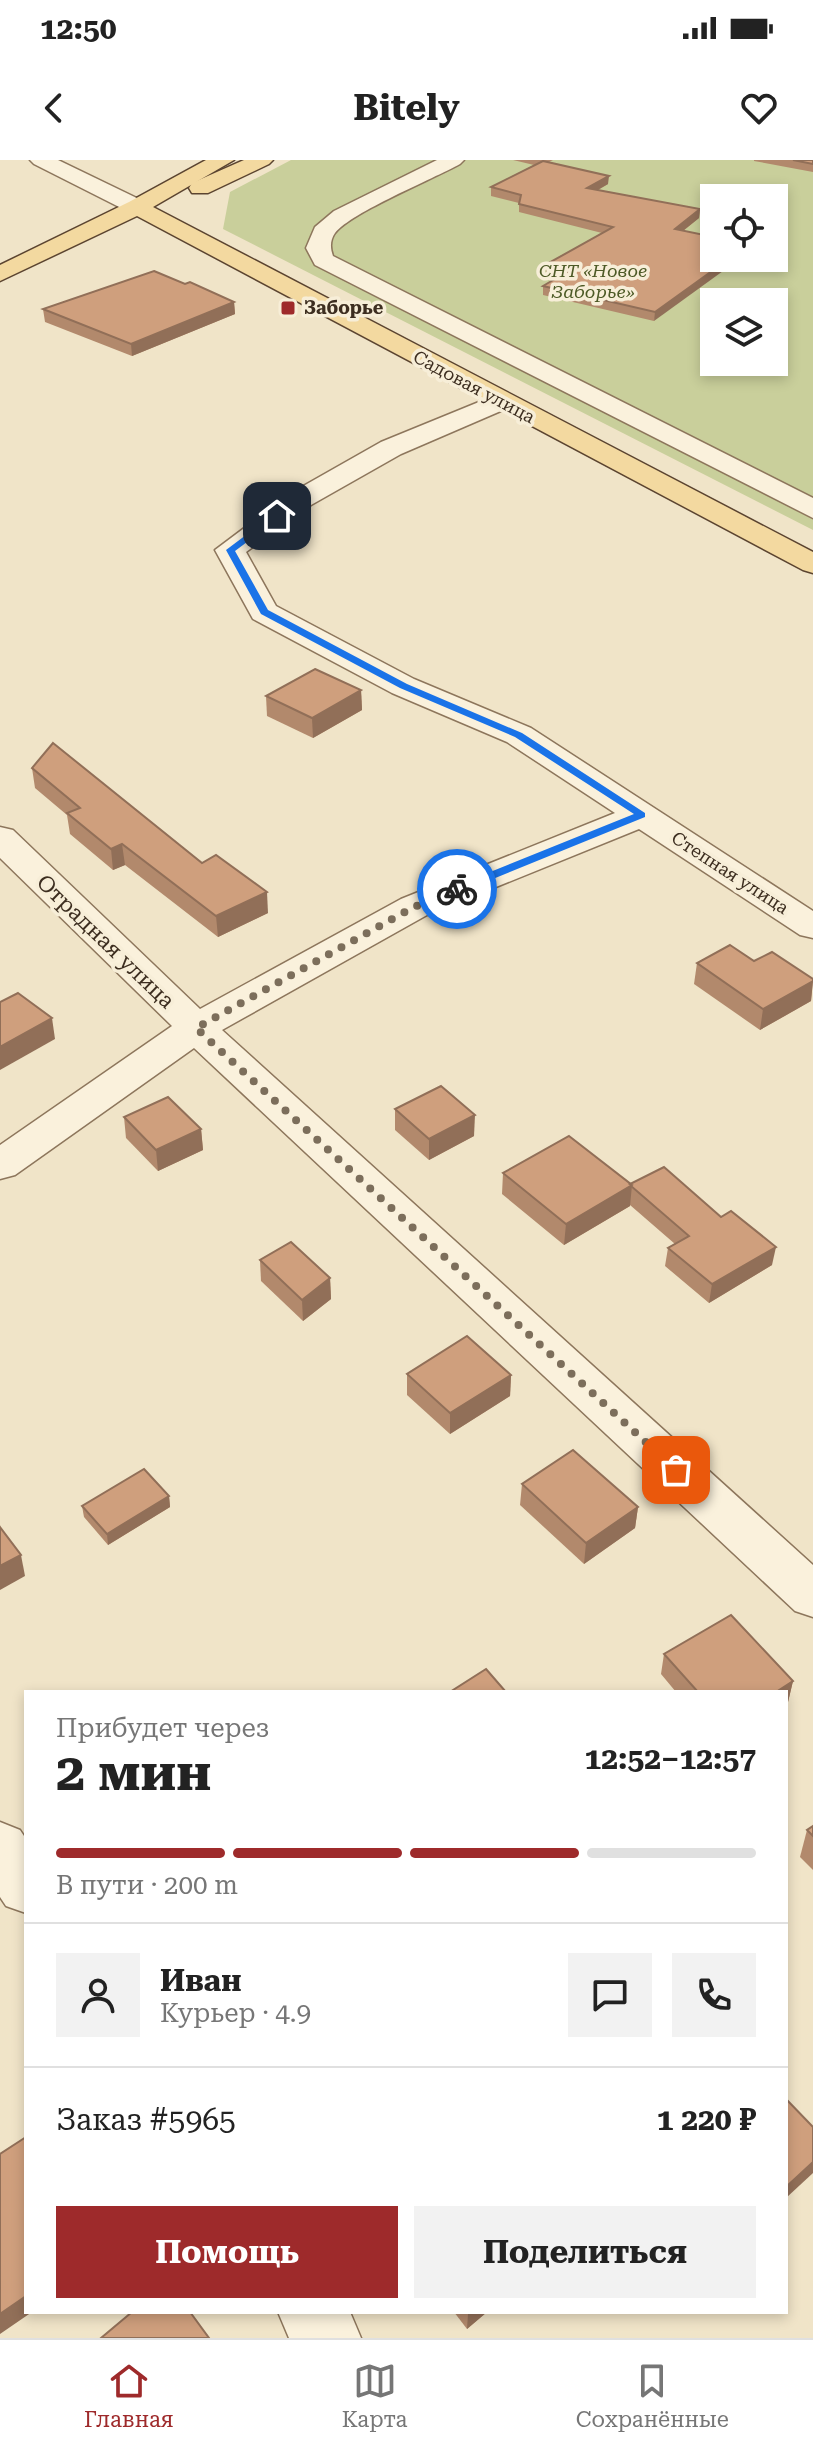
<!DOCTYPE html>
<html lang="ru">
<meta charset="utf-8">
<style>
body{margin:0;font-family:"Roboto Serif",serif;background:#f2f2f2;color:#222;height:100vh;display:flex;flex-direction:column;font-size:30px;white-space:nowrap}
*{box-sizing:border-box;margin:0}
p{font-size:26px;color:#767676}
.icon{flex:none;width:44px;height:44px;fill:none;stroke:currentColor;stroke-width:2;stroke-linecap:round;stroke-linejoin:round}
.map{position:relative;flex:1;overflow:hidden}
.details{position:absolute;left:24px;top:1530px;width:764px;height:624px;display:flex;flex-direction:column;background:#fff;border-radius:0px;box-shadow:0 4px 12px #0003}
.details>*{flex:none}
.fabs{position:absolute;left:700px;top:24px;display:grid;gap:16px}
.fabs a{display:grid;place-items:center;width:88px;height:88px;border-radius:0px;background:#fff;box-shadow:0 4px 12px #0003;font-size:40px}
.pin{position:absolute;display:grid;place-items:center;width:68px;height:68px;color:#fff;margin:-34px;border-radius:16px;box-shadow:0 4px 12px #0006}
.courier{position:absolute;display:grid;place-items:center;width:80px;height:80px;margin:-40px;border:6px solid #1a73e8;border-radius:50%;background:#fff;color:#222;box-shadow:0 2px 10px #0007}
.summary em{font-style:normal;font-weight:700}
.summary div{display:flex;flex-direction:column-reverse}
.summary{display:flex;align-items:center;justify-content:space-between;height:136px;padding:0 32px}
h1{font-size:52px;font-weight:700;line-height:60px}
.bar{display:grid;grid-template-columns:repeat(4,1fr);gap:12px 8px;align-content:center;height:96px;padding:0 32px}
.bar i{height:10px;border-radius:6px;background:#e0e0e0}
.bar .on{background:#9e2a2b}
.bar p{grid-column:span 4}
.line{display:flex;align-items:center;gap:20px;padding:0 32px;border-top:2px solid #e0e0e0}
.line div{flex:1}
.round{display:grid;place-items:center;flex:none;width:84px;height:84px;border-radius:0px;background:#f2f2f2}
.action{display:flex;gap:16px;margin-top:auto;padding:16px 32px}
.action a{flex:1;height:92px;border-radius:0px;background:#9e2a2b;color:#fff;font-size:32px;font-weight:700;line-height:92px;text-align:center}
.action a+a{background:#f2f2f2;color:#222}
.status{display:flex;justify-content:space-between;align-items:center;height:56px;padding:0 40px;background:#fff;direction:ltr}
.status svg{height:22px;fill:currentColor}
header{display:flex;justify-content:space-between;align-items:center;height:104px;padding:0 32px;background:#fff;font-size:36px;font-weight:700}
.tab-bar{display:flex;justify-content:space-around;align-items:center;height:112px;border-top:2px solid #e0e0e0;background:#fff;font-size:22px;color:#767676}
.tab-bar a{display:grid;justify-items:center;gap:4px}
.tab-bar .on{color:#9e2a2b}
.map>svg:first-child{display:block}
.green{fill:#c9cf9b;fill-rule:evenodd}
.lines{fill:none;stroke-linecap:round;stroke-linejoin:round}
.minor-casing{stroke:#8d765c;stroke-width:3}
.major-casing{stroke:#5b4430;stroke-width:3}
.minor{fill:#faf1dc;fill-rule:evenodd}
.major{fill:#f3d9a0;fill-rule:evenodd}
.wall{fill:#b2896c}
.shaded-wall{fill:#916f58}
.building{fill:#cf9f7d;stroke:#916f58;stroke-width:2}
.route{fill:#1a73e8}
.done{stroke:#7c6e5b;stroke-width:8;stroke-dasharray:0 14.4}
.poi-dot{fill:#9e2a2b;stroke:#f7eed8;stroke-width:3}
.labels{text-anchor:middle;stroke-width:7;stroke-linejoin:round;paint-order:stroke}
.far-park-label{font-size:18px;font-style:italic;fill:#4d5a26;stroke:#f7eed8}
.far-poi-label{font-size:18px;font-weight:bold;fill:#3d2e20;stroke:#f7eed8;text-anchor:start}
.far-street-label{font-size:18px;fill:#3d2e20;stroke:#f7eed8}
.street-label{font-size:22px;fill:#3d2e20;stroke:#f7eed8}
</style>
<div class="status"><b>12:50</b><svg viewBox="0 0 49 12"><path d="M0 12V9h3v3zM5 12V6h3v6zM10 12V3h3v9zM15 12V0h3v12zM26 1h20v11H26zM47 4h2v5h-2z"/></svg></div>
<header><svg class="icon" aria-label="back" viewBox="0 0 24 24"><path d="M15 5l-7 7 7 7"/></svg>Bitely<svg class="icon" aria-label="heart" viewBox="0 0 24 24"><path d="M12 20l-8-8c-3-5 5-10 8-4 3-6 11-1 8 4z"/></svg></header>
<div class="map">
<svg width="813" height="2178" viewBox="0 0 813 2178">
<rect width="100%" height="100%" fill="#f0e4c8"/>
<path class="green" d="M291,0H813V370L223,69L230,32ZM714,38H774V98H714ZM714,142H774V202H714Z"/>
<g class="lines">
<defs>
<g id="minor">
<path d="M30,0H58L145,42L148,47L137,54L129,52L34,4Z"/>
<path d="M437,0H464L460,4C433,19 352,52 335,73C330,80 330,88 333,96L813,338V358L315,105L306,88L315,67L334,51Z"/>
<path d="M501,233L510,235L514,241L510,247L401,294L311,345L246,392L276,446L414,519L531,568L813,751V778L800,775L639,669L427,755L222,870L813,1405V1457L795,1451L194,888L15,1015L0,1019V985L172,866L0,698V667L13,670L200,849L401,739L615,653L507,582L392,533L253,459L215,390L291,333L381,282Z"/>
<path d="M0,1662L20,1670L26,1679V1753L6,1746L0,1737Z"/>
<path d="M278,2152H350L361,2178H289Z"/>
</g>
<g id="major">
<path d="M206,0H234L153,47L813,392V413L803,410L137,56L0,121V105L129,42Z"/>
<path d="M244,0H273L269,4L208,33H192L189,28L192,23Z"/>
</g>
</defs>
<use href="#minor" class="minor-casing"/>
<use href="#major" class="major-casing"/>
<use href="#minor" class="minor"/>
<use href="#major" class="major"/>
</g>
<g class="wall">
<path d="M513,0H553L549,2L608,24L598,30L700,49L699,58L683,71L654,161L543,135V126L560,116L546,113L547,104L602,73L519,52V43L491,36V27L534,5Z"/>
<path d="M754,0H813V12L754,1Z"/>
<path d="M234,142L235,154L132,196L45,162L43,149Z"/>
<path d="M361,530L362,550L313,578L267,556L266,536Z"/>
<path d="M32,608L202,703L268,753L218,777L125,705L113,710L70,674L67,655L35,628Z"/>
<path d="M754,801L813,819L811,841L760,870L694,824L697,803Z"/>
<path d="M395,949L474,976L429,1000L395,970Z"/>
<path d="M124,957L201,969L203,990L158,1011L126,978Z"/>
<path d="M503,1013L630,1024L772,1105L709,1143L665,1106L668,1088L675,1084L630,1045V1046L564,1085L502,1034Z"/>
<path d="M260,1100L330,1118L331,1139L303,1161L261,1121Z"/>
<path d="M407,1214L511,1215L510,1236L450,1274L407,1235Z"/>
<path d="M522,1324L638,1347L635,1368L584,1404L520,1345Z"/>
<path d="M169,1336L170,1347L108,1385L84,1357L82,1346Z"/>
<path d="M731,1455L793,1521L788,1542L786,1543V1532H676L661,1514L664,1494Z"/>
<path d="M813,1666V1710L800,1697L807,1670Z"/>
<path d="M454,2152H487L467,2169Z"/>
</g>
<g class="shaded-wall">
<path d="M609,16L608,24L587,36V28Z"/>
<path d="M700,49L699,58L674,78L675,69Z"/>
<path d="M730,98H741L654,161L655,152Z"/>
<path d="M234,142L235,154L132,196L131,184Z"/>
<path d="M361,530L362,550L313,578L312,558Z"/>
<path d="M122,684L125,705L113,710L111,689Z"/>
<path d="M267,732L268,753L218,777L216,756Z"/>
<path d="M813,821L811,841L760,870L763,849Z"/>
<path d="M52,858L55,879L0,910V887Z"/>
<path d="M475,955L474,976L429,1000V979Z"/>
<path d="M201,969L203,990L158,1011L156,990Z"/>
<path d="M632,1025L630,1046L564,1085L566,1064Z"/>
<path d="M776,1087L772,1105L709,1143L712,1124Z"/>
<path d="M330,1118L331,1139L303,1161L302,1140Z"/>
<path d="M511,1215L510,1236L450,1274V1253Z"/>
<path d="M169,1336L170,1347L108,1385L107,1374Z"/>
<path d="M638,1347L635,1368L584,1404L586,1383Z"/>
<path d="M21,1395L25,1416L0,1430V1406Z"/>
<path d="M793,1521L788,1542L786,1543V1532H776Z"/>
<path d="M813,2002V2013L786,2038V2027Z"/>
<path d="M26,2136V2152H32L0,2174V2154Z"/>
<path d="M470,2152H487L467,2169L468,2154Z"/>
</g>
<g class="building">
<path d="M793,0H813V4Z"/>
<path d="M543,1L609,16L587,28L700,49L675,69L714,77V98H730L655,152L543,126L570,110L547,104L613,67L519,44L521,35L491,27Z"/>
<path d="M154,111L185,124L190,122L234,142L131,184L43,149Z"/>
<path d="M315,509L361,530L312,558L266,536Z"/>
<path d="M53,583L202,703L216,695L267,732L216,756L122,684L111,689L67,653L80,648L32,608Z"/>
<path d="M730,785L754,801L772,792L813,819V821L763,849L697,803Z"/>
<path d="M18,833L52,858L0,887V842Z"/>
<path d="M441,926L475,955L429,979L395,949Z"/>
<path d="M168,937L201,969L156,990L124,957Z"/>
<path d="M569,976L632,1025L566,1064L503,1013Z"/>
<path d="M664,1007L721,1057L731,1051L776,1087L712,1124L668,1088L689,1076L631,1026L632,1025L630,1024Z"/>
<path d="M291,1082L330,1118L302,1140L260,1100Z"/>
<path d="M467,1176L511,1215L450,1253L407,1214Z"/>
<path d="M573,1290L638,1347L586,1383L522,1324Z"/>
<path d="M144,1309L169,1336L107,1374L82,1346Z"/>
<path d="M0,1367L21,1395L0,1406Z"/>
<path d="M731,1455L793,1521L776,1532H698L664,1494Z"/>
<path d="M486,1509L506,1532H450Z"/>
<path d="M813,1666V1676L807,1670Z"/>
<path d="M786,1939L813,1967V2002L786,2027Z"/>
<path d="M26,1977V2136L0,2154V1994Z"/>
<path d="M132,2152H190L209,2178H101Z"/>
</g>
<path class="route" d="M274,354L282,356L235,391L268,450L407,524L522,573L645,653V657L461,732H453V727L634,654L515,577L400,528L261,454L226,390Z"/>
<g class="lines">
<path class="done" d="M457,729L414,747L196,868L676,1310"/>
</g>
<rect class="poi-dot" x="280" y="140" width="16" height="16" rx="4"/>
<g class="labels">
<g class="far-park-label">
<text x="593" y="117">СНТ «Новое<tspan x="593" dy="21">Заборье»</tspan></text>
</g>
<g class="far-poi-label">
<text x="304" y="154">Заборье</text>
</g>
<g class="far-street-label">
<text transform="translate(474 227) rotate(28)" y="6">Садовая улица</text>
<text transform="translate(730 713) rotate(33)" y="6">Степная улица</text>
</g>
<g class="street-label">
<text transform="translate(106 781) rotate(44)" y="8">Отрадная улица</text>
</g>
</g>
</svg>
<div class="fabs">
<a><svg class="icon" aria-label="locate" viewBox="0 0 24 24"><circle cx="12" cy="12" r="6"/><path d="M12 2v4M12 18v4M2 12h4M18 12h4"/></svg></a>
<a><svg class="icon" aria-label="layers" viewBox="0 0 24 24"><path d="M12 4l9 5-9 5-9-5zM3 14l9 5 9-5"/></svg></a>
</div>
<div class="pin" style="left:676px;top:1310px;background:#ea580c"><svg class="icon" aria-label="bag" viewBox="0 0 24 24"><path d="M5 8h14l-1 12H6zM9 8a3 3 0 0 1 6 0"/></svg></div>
<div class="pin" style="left:277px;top:356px;background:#1f2937"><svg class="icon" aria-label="home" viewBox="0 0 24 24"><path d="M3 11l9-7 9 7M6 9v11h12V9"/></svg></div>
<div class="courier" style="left:457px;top:729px"><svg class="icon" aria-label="bike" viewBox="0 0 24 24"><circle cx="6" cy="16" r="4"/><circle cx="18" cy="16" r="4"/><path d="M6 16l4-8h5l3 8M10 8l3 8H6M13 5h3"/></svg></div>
<section class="details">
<div class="summary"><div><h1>2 мин</h1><p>Прибудет через</p></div><em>12:52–12:57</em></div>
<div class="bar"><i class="on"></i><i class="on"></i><i class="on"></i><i></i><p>В пути · 200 m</p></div>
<div class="line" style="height:144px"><a class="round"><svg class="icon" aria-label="person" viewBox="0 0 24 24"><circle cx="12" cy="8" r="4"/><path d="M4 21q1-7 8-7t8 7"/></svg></a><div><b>Иван</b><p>Курьер · 4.9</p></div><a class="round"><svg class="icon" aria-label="chat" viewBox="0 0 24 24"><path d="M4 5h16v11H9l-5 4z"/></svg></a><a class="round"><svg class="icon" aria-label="phone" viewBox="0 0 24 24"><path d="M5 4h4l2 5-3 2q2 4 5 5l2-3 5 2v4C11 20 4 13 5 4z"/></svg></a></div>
<div class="line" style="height:104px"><div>Заказ #5965</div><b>1 220 ₽</b></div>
<div class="action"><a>Помощь</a><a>Поделиться</a></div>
</section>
</div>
<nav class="tab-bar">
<a class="on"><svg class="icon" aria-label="home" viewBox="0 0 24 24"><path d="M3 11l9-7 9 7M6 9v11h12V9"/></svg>Главная</a>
<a><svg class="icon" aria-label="map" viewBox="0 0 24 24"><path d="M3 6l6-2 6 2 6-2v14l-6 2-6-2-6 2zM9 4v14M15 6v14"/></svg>Карта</a>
<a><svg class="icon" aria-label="saved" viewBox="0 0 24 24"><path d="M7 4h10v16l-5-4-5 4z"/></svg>Сохранённые</a>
</nav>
